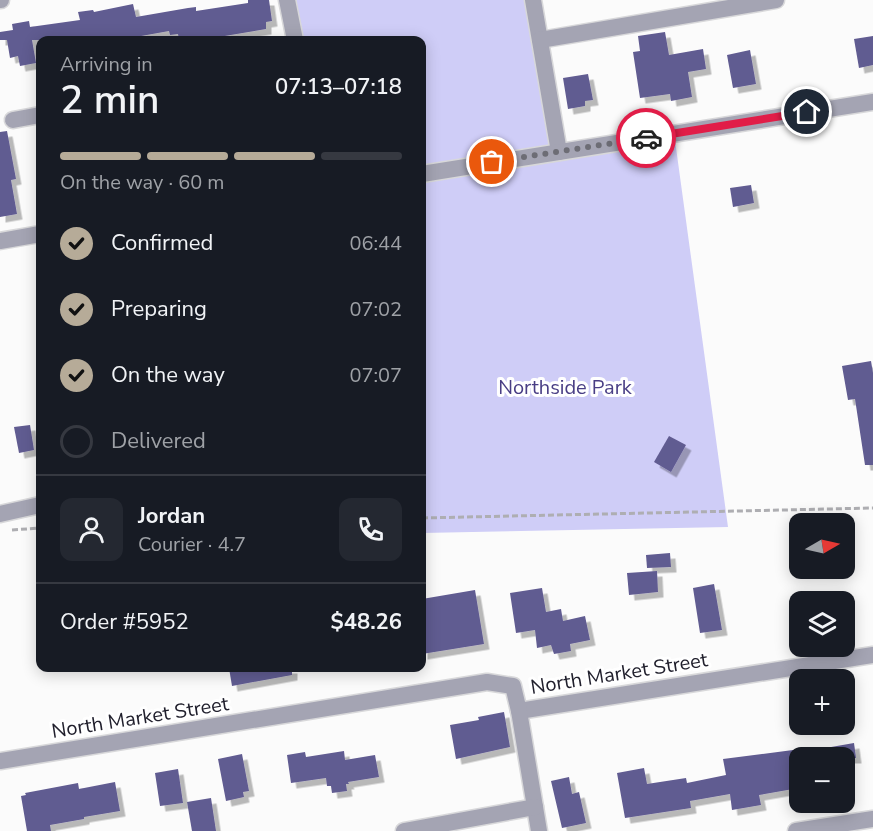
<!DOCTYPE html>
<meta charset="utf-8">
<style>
body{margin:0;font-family:"Nunito Sans",sans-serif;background:#242831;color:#f1f3f6;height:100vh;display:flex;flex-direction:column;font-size:22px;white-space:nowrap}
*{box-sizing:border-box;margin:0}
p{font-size:20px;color:#9ea1a6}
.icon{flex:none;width:33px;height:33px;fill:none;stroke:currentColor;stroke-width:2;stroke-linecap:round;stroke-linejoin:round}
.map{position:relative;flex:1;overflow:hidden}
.side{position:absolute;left:36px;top:36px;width:390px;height:636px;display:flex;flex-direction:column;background:#171b24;border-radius:12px;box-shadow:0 3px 15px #0003}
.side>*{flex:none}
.needle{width:39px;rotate:81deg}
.fabs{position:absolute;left:789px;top:513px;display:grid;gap:12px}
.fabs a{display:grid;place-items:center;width:66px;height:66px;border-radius:12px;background:#171b24;box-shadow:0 3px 15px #0003;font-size:30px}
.pin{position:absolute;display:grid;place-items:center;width:51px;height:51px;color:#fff;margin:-26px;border:3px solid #fff;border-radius:50%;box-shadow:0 2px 6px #0007}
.courier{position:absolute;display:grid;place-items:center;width:60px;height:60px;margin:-30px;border:4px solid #e11d48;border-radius:50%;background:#fff;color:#222;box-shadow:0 2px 8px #0007}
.head em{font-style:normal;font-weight:600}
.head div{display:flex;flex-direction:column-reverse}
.head{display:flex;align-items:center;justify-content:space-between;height:102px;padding:0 24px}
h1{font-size:39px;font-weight:600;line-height:45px}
.bar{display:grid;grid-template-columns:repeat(4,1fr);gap:9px 6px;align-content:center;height:72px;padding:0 24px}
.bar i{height:8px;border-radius:4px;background:#363941}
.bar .current{background:#b6ab98}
.bar p{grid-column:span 4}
.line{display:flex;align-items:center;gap:15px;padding:0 24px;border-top:2px solid #363941}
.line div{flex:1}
.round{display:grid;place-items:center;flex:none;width:63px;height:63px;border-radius:12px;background:#242831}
ol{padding:0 24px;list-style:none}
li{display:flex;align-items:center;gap:18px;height:66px}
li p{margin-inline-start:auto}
li .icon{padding:6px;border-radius:50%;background:#b6ab98;color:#111;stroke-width:4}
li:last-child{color:#9ea1a6}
li i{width:33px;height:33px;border:3px solid #363941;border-radius:50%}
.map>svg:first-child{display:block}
.green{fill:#cfcdf7}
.building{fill:#615b91;filter:url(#shadow)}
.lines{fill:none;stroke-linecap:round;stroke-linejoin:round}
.minor-casing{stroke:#d8d8da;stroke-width:19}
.path{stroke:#aeaeb2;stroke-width:3;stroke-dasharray:6 3;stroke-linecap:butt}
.minor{stroke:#a4a4b3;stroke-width:16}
.done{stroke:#6d6d75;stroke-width:6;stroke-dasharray:0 10.8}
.route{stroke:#e11d48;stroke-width:8}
.labels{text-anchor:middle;stroke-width:6;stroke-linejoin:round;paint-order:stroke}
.park-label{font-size:20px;fill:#493e85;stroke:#fff}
.street-label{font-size:20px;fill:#21202d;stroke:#fff}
</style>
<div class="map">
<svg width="873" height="831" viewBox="0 0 873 831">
<defs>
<filter id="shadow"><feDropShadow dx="5.5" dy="5.5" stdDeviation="0" flood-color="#0004"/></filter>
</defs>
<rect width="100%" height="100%" fill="#fbfbfb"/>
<path class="green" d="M287,0H534L559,152L674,133L728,527L422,533V40H295Z"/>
<g class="building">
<path d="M248,0H269L272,21L266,22V29L201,40H179L178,34L170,35L169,31L119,40H32L36,63L20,66L18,56L10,58L7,40H0V32L13,30L12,24L29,21L30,27L80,20L78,12L93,10L94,12L133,4L136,17L188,8L196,7V11L248,3Z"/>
<path d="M665,32L669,55L703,49L706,69L688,72L692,97L671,101L670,94L640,98L633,52L640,51L638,36Z"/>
<path d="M873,36V65L859,68L854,39Z"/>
<path d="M750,50L756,84L733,88L727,55Z"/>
<path d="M588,74L593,100L585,101V106L568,109L563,78Z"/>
<path d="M7,131L16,179L11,180L17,214L0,217V132Z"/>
<path d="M751,185L754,203L733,207L730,188Z"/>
<path d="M871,361L873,373V465H865L855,399L848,400L842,366Z"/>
<path d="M30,425L34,450L19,453L14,427Z"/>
<path d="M669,436L686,445L671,472L654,462Z"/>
<path d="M670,553L671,567L647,568L646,555Z"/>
<path d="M657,571L658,592L629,595L627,573Z"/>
<path d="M714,584L722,630L700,633L693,588Z"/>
<path d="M542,588L546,612L561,609L563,621L585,616L590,640L570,644L571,651L554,654L551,645L537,648L535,630L516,633L510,593Z"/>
<path d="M475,590L484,644L422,654V599Z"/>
<path d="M229,668H292V675L232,686Z"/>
<path d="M504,712L510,747L456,759L450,725L479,720L478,717Z"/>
<path d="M854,743L856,758H815L814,750Z"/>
<path d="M793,750L799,788L759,795L761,805L732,810L730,794L690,801L691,808L625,818L617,773L644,768L647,784L686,778L687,783L726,775L723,759Z"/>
<path d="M344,751L345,760L375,755L379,777L348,782L349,784H346L347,791L332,793L331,786H327L326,778L291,783L287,755L305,752L306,757Z"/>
<path d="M242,754L249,791L243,792L244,797L226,801L218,759Z"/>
<path d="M178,769L183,803L160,806L155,773Z"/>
<path d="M569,777L572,794L579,792L586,823L562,828L551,781Z"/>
<path d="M115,782L120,811L84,817V819L50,825L51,831H27L21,796L26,795L25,793L78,783L79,789Z"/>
<path d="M211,798L216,831H192L187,802Z"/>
</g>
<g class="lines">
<defs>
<g id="minor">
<path d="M0,0H1"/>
<path d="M287,0L295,40"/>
<path d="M533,0L559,152"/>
<path d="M540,40L776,0"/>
<path d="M13,120L40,115"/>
<path d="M422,174L873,102"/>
<path d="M0,241L40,234"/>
<path d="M0,514L40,505"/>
<path d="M519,711L873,655"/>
<path d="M0,761L487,682L513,686L519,711L539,831"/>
<path d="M404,831L535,807"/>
<path d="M796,831L873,819"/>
</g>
</defs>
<use href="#minor" class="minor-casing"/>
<g class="path">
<path d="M422,518L873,508"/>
<path d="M12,530L40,528"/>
</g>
<use href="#minor" class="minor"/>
</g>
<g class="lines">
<path class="done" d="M492,162L646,138"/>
<path class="route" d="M646,138L807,112"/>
</g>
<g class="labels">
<g class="park-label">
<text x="565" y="394">Northside Park</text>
</g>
<g class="street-label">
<text transform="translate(619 673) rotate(-9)" y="7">North Market Street</text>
<text transform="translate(140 717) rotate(-9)" y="7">North Market Street</text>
</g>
</g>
</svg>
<div class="fabs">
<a><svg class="needle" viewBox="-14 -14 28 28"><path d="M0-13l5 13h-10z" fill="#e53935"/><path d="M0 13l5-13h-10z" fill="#9ea1a6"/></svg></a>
<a><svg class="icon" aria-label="layers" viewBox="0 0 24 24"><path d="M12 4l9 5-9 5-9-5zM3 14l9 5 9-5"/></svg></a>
<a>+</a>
<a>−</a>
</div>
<div class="pin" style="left:492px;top:162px;background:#ea580c"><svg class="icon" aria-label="bag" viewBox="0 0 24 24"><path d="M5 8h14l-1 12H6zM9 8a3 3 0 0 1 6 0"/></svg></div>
<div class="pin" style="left:807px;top:112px;background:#1f2937"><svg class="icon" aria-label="home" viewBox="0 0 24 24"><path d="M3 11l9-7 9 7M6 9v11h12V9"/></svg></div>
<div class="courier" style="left:646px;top:138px"><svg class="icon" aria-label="car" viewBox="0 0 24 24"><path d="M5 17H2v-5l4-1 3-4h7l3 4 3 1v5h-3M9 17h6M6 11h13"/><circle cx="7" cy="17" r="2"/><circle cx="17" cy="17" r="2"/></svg></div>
<section class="side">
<div class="head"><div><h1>2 min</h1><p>Arriving in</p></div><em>07:13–07:18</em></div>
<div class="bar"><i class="current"></i><i class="current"></i><i class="current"></i><i></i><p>On the way · 60 m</p></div>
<ol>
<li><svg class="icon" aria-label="check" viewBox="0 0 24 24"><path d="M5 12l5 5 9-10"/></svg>Confirmed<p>06:44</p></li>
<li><svg class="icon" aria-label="check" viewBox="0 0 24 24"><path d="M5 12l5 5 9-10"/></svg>Preparing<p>07:02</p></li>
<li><svg class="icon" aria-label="check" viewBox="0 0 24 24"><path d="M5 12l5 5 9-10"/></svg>On the way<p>07:07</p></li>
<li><i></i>Delivered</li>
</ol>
<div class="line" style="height:108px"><a class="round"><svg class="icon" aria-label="person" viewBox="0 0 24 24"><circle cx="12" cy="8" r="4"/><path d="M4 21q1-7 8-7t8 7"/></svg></a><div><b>Jordan</b><p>Courier · 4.7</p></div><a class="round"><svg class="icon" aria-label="phone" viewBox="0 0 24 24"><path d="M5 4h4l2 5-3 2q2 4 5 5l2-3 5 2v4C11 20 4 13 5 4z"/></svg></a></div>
<div class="line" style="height:78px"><div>Order #5952</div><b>$48.26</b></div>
</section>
</div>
